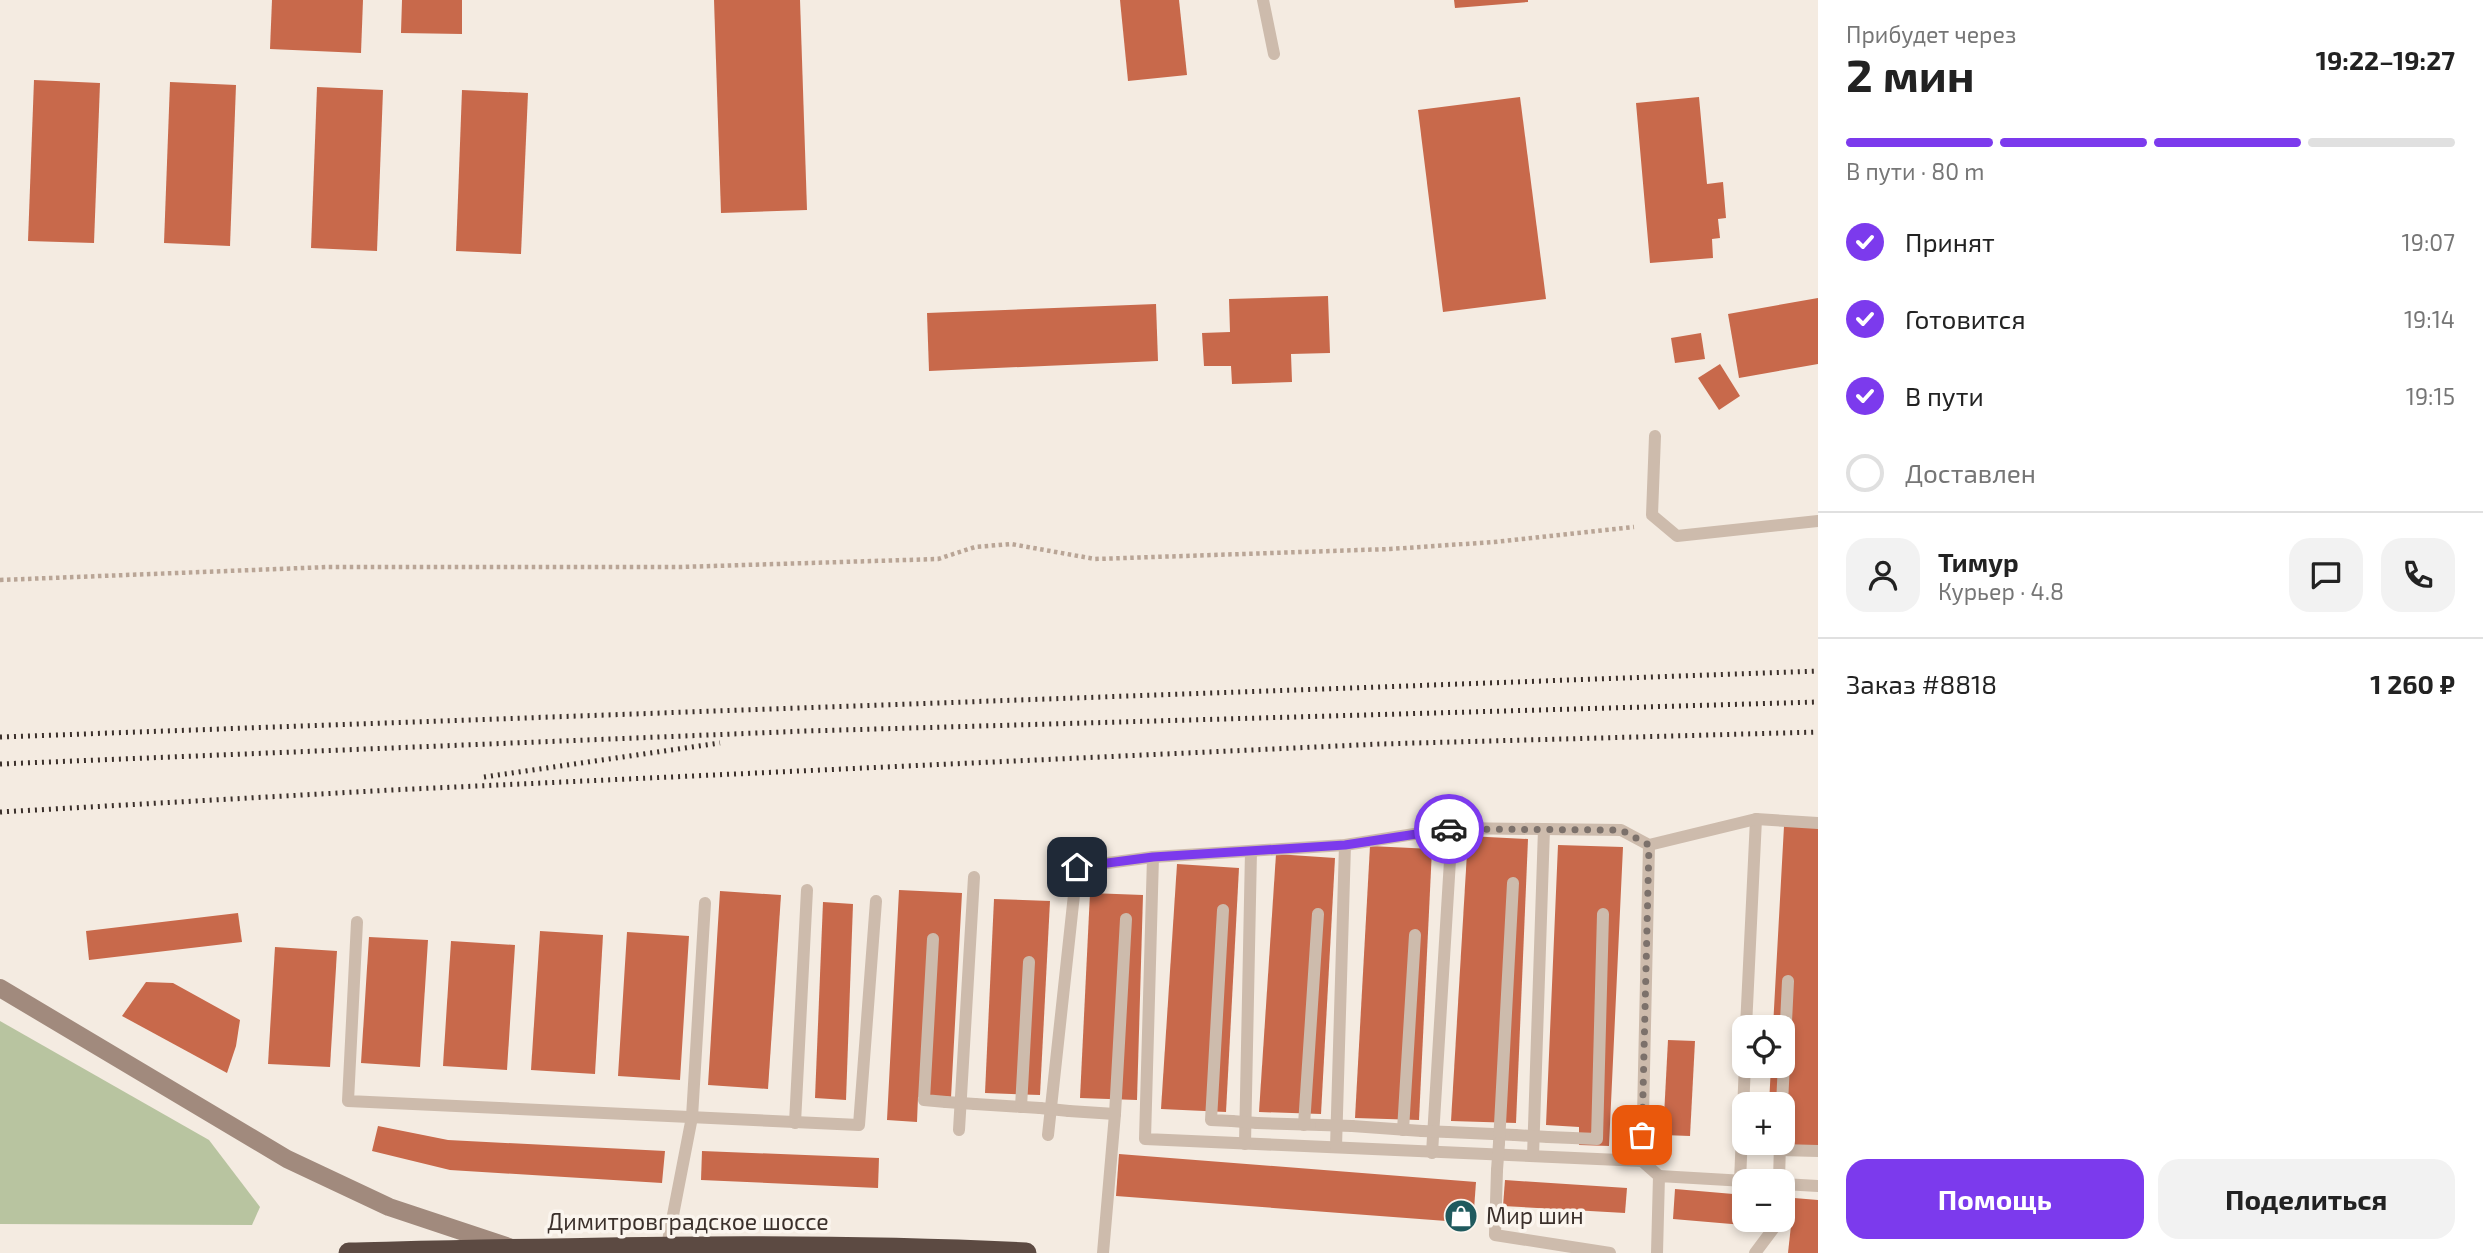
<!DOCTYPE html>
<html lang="ru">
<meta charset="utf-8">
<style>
body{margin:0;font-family:"Exo 2",sans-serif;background:#f2f2f2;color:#222;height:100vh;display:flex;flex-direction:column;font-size:26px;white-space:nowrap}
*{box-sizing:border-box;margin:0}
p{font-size:23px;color:#767676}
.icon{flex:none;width:38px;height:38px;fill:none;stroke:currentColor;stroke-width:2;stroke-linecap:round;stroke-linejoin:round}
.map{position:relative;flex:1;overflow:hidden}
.side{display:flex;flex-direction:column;background:#fff;width:665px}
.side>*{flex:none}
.tools{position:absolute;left:1732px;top:1015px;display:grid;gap:14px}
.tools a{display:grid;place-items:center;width:63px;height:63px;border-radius:14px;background:#fff;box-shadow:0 4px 10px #0003;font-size:35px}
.pin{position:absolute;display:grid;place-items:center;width:60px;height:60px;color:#fff;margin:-30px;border-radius:14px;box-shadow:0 4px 10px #0006}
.courier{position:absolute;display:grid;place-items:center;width:70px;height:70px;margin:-35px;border:5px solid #7c3aed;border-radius:50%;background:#fff;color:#222;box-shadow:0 2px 9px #0007}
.summary em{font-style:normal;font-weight:700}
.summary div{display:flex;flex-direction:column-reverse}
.summary{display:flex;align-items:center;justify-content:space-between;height:119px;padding:0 28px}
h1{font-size:46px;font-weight:700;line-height:52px}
.bar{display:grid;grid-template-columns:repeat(4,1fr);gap:10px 7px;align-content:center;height:84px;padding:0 28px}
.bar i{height:9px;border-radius:5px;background:#e0e0e0}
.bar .current{background:#7c3aed}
.bar p{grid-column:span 4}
.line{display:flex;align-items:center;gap:18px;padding:0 28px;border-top:2px solid #e0e0e0}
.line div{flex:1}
.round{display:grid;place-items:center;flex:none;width:74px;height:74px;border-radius:21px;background:#f2f2f2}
ol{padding:0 28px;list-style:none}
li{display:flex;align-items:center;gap:21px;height:77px}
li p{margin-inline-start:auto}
li .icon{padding:7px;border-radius:50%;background:#7c3aed;color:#fff;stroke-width:4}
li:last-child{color:#767676}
li i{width:38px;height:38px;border:4px solid #e0e0e0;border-radius:50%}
.cta{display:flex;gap:14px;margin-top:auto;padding:14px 28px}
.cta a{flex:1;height:80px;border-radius:21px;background:#7c3aed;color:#fff;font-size:28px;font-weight:700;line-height:80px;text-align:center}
.cta a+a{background:#f2f2f2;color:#222}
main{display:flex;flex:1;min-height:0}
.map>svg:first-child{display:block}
.green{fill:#b8c4a0}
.building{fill:#c8694b}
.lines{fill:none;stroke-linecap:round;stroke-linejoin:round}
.path{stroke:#b9a596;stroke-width:4.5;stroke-dasharray:3.5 3.5;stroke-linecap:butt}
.lane{stroke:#cdbbac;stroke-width:12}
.secondary{stroke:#a18a7d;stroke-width:18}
.highway{stroke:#5c4a42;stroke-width:21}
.rail{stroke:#3b302b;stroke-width:5;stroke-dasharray:2 5;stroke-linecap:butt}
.lane-bridge{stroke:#cdbbac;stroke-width:12}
.done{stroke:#7c716b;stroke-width:7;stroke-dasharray:0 12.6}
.route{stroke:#7c3aed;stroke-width:9}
.labels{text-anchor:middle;stroke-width:7;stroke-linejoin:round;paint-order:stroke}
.poi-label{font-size:23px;fill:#3b302b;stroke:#fbf5ee;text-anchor:start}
.street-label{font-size:23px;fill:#3b302b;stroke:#fbf5ee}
</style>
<main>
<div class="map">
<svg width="1818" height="1253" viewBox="0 0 1818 1253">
<rect width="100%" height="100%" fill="#f4ebe1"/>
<path class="green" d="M0,1021L209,1140L260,1207L252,1225L0,1224Z"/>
<g class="building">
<path d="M272,0H363L361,53L270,49Z"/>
<path d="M402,0H462V34L401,33Z"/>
<path d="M714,0H800L807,210L721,213Z"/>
<path d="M1120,0H1179L1187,75L1128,81Z"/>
<path d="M1454,0H1528V2L1455,8Z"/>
<path d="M34,80L100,83L94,243L28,241Z"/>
<path d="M170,82L236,85L230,246L164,243Z"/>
<path d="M317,87L383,90L377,251L311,248Z"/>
<path d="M462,90L528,93L521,254L456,251Z"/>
<path d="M1520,97L1546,299L1443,312L1418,110Z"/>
<path d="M1699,97L1707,184L1723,182L1726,218L1718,219L1720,238L1712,239L1713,258L1650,263L1636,103Z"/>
<path d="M1328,296L1330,353L1291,354L1292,382L1232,384L1231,366H1204L1202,333L1230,332L1229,299Z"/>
<path d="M1818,298V364L1739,378L1728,314Z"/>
<path d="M1156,304L1158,361L929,371L927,313Z"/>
<path d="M1701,333L1705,359L1675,363L1671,338Z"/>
<path d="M1720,364L1740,396L1719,410L1698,378Z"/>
<path d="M1784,826L1818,828V1150L1767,1146L1768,1143H1783V1104H1769L1771,1066H1783V1027H1773Z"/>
<path d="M1468,836L1528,839L1516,1123L1451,1121Z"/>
<path d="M1558,845L1623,847L1609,1146L1579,1145V1127L1546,1125Z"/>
<path d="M1370,846L1432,849L1419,1120L1355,1118Z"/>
<path d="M1276,854L1335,858L1321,1114L1259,1112Z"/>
<path d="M1177,864L1239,868L1226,1112L1161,1109Z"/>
<path d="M899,890L962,893L951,1098L918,1097L917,1122L887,1120Z"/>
<path d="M720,891L781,895L768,1089L708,1085Z"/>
<path d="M1090,893L1143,895L1137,1100L1080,1098Z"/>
<path d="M994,899L1050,901L1040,1095L985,1093Z"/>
<path d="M823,902L853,904L846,1100L815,1098Z"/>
<path d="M238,913L242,942L89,960L86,931Z"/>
<path d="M540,931L603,935L595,1074L531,1070Z"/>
<path d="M627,932L689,936L680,1080L618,1076Z"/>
<path d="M369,937L428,940L420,1067L361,1063Z"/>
<path d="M451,941L515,945L507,1070L443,1066Z"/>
<path d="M275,947L337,951L330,1067L268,1064Z"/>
<path d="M146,982L173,983L240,1020L236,1046L227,1073L122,1016Z"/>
<path d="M1668,1040L1695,1041L1690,1136L1663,1135Z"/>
<path d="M378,1126L448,1140L665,1151L662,1183L450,1170L372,1151Z"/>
<path d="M702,1151L879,1158L878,1188L701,1180Z"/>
<path d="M1119,1154L1476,1182L1473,1223L1116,1196Z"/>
<path d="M1505,1180L1627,1188L1625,1213L1503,1206Z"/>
<path d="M1675,1189L1745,1195V1220H1755V1226L1673,1219Z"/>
<path d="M1794,1198L1818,1200V1253H1788Z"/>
</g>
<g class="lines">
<path class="path" d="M0,580L328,567H680L938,559L975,547L1011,544L1095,559L1390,549L1494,542L1634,527"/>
<g class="lane">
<path d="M1263,0L1274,54"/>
<path d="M1655,436L1652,515L1677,536L1818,521"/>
<path d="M1153,857L1145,1139L1642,1161L1659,1176"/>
<path d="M1223,910L1211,1120L1232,1121"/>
<path d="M357,922L348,1101L859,1125L876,901"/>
<path d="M933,939L924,1100L946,1102"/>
<path d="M1746,1027L1756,819"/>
<path d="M975,1104L1040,1108"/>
<path d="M1782,1104L1788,981"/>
<path d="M1021,1107L1029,962"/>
<path d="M1069,1111L1115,1114"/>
<path d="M795,1123L807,890"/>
<path d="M1257,1123L1321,1125"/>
<path d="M1304,1125L1318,914"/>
<path d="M1352,1126L1422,1131"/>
<path d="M959,1130L974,877"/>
<path d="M1403,1130L1415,935"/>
<path d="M1448,1132L1515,1135"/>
<path d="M1048,1135L1077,867L1153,857L1345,845L1452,828L1621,830L1649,845L1756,819L1818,823"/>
<path d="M1548,1137L1597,1139L1603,914"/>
<path d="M1499,1143L1513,883"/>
<path d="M1245,1144L1251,851"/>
<path d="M1336,1147L1345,845"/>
<path d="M1780,1150L1818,1151"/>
<path d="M1432,1153L1452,828"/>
<path d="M1533,1156L1544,829"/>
<path d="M1642,1161L1649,845"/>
<path d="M1497,1170L1495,1235L1610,1253"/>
<path d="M1740,1181L1745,1064"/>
<path d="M1779,1181L1780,1143"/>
<path d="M1783,1184L1818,1186"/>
<path d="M667,1246L692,1117L705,903"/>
<path d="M1103,1253L1115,1114L1126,919"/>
<path d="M1657,1253L1659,1176L1745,1181"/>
<path d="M1755,1253L1776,1225L1777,1220"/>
</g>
<path class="secondary" d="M0,988L287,1159L389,1207L509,1247"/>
<path class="highway" d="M349,1253C575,1248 801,1242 1026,1253"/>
<g class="rail">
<path d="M0,737L1818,671"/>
<path d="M0,764L806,731L1818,702"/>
<path d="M484,777L720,743"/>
<path d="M0,812L391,790L1380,744L1818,732"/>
</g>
<g class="lane-bridge">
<path d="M946,1102L975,1104"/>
<path d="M1040,1108L1069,1111"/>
<path d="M1232,1121L1257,1123"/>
<path d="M1321,1125L1352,1126"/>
<path d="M1422,1131L1448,1132"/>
<path d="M1515,1135L1548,1137"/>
<path d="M1497,1170L1499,1143"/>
</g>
</g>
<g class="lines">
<path class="done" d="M1449,829L1621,830L1649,845L1642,1135"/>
<path class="route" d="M1077,867L1153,857L1345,845L1449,829"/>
</g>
<defs>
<symbol id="shop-disc" viewBox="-11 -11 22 22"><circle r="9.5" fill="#1f5a5e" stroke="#fbf5ee"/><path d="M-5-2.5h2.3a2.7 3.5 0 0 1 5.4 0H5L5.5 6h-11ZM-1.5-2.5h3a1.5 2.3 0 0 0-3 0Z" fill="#fff"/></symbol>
</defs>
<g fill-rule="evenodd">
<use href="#shop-disc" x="1442" y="1197" width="38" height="38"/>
</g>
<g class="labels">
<g class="poi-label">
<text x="1486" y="1224">Мир шин</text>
</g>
<g class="street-label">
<text x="688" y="1230">Димитровградское шоссе</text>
</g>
</g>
</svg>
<div class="tools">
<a><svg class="icon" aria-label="locate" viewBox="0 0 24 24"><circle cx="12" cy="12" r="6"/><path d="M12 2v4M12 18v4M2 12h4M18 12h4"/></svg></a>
<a>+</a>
<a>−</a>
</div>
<div class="pin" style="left:1642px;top:1135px;background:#ea580c"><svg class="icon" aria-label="bag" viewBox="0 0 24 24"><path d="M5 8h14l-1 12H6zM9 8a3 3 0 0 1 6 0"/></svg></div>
<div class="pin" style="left:1077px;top:867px;background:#1f2937"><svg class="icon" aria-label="home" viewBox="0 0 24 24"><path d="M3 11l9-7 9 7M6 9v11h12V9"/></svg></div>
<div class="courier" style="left:1449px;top:829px"><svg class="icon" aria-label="car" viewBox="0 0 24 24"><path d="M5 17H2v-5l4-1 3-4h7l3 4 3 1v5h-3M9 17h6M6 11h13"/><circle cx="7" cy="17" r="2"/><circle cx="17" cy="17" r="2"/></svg></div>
</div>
<section class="side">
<div class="summary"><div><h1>2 мин</h1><p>Прибудет через</p></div><em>19:22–19:27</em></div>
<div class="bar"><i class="current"></i><i class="current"></i><i class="current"></i><i></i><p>В пути · 80 m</p></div>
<ol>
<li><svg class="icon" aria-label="check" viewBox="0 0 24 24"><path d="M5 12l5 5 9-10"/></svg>Принят<p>19:07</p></li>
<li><svg class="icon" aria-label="check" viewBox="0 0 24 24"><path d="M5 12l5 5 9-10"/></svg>Готовится<p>19:14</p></li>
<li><svg class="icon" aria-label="check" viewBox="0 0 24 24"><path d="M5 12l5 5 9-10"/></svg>В пути<p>19:15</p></li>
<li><i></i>Доставлен</li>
</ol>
<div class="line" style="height:126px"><a class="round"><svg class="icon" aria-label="person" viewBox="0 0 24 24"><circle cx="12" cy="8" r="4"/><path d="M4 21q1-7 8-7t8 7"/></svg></a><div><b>Тимур</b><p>Курьер · 4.8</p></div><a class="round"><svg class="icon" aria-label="chat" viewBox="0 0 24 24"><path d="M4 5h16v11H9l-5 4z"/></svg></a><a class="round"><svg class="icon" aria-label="phone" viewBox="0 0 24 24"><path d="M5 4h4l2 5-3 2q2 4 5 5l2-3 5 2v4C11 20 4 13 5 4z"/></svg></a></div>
<div class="line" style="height:91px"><div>Заказ #8818</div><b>1 260 ₽</b></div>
<div class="cta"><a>Помощь</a><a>Поделиться</a></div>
</section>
</main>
